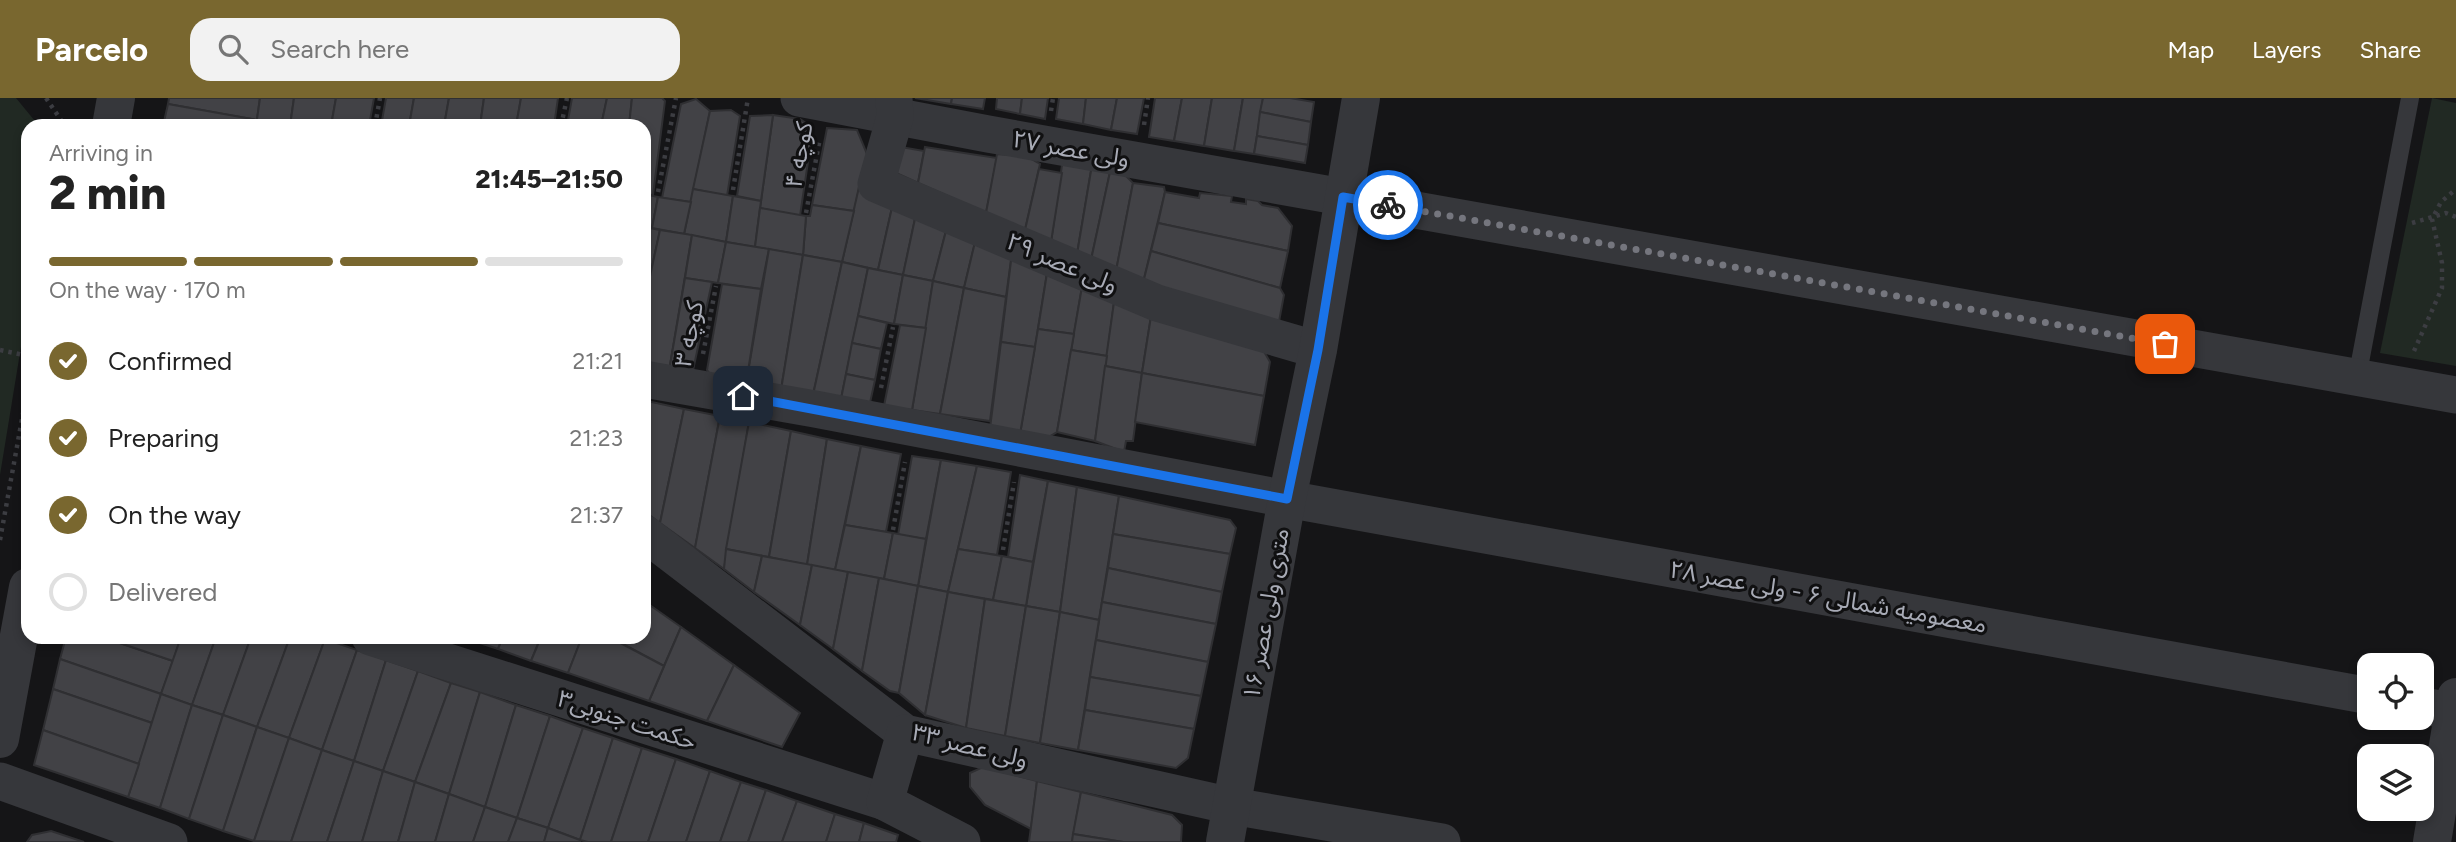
<!DOCTYPE html>
<meta charset="utf-8">
<style>
body{margin:0;font-family:Figtree,"Noto Sans Arabic",sans-serif;background:#f2f2f2;color:#222;height:100vh;display:flex;flex-direction:column;font-size:26px;white-space:nowrap}
*{box-sizing:border-box;margin:0}
p{font-size:23px;color:#767676}
.icon{flex:none;width:38px;height:38px;fill:none;stroke:currentColor;stroke-width:2;stroke-linecap:round;stroke-linejoin:round}
.map{position:relative;flex:1;overflow:hidden}
.side{position:absolute;left:21px;top:21px;width:630px;height:525px;display:flex;flex-direction:column;background:#fff;border-radius:21px;box-shadow:0 4px 10px #0003}
.side>*{flex:none}
.tools{position:absolute;left:2357px;top:555px;display:grid;gap:14px}
.tools a{display:grid;place-items:center;width:77px;height:77px;border-radius:14px;background:#fff;box-shadow:0 4px 10px #0003;font-size:35px}
.pin{position:absolute;display:grid;place-items:center;width:60px;height:60px;color:#fff;margin:-30px;border-radius:14px;box-shadow:0 4px 10px #0006}
.courier{position:absolute;display:grid;place-items:center;width:70px;height:70px;margin:-35px;border:5px solid #1a73e8;border-radius:50%;background:#fff;color:#222;box-shadow:0 2px 9px #0007}
.headline em{font-style:normal;font-weight:800}
.headline div{display:flex;flex-direction:column-reverse}
.headline{display:flex;align-items:center;justify-content:space-between;height:119px;padding:0 28px}
h1{font-size:46px;font-weight:800;line-height:52px}
.bar{display:grid;grid-template-columns:repeat(4,1fr);gap:10px 7px;align-content:center;height:84px;padding:0 28px}
.bar i{height:9px;border-radius:5px;background:#e0e0e0}
.bar .current{background:#79672f}
.bar p{grid-column:span 4}
ol{padding:0 28px;list-style:none}
li{display:flex;align-items:center;gap:21px;height:77px}
li p{margin-inline-start:auto}
li .icon{padding:7px;border-radius:50%;background:#79672f;color:#fff;stroke-width:4}
li:last-child{color:#767676}
li i{width:38px;height:38px;border:4px solid #e0e0e0;border-radius:50%}
header{display:flex;align-items:center;gap:42px;box-sizing:border-box;height:98px;padding:0 35px;background:#79672f;color:#fff}
header strong{font-size:33px}
nav{display:flex;gap:38px;margin-inline-start:auto;font-size:24px}
.search{width:490px;height:63px;background:#f2f2f2;display:flex;align-items:center;gap:18px;box-sizing:border-box;padding:0 24px;border-radius:21px;color:#767676;font-size:26px}
.map>svg:first-child{display:block}
.green{fill:#212923}
.building{fill:#424246;stroke:#2f2f32;stroke-width:2}
.lines{fill:none;stroke-linecap:round;stroke-linejoin:round}
.path{stroke:#3c3d42;stroke-width:4.5;stroke-dasharray:3.5 5;stroke-linecap:butt}
.service{stroke:#36373b;stroke-width:18}
.minor{stroke:#36373b;stroke-width:37}
.tertiary{stroke:#36373b;stroke-width:38}
.done{stroke:#75767e;stroke-width:7;stroke-dasharray:0 12.6}
.route{stroke:#1a73e8;stroke-width:9}
.labels{text-anchor:middle;stroke-width:6;stroke-linejoin:round;paint-order:stroke}
.street-label{font-size:24px;fill:#a8abb6;stroke:#101011}
</style>
<header>
<strong>Parcelo</strong>
<div class="search"><svg class="icon" aria-label="search" viewBox="0 0 24 24"><circle cx="10" cy="10" r="6"/><path d="M15 15l6 6"/></svg>Search here</div>
<nav><a>Map</a><a>Layers</a><a>Share</a></nav>
</header>
<div class="map">
<svg width="2456" height="744" viewBox="0 0 2456 744">
<rect width="100%" height="100%" fill="#151517"/>
<g class="green">
<path d="M0,0H16L39,28H28V206L0,377Z"/>
<path d="M2432,0L2456,5V268L2380,255Z"/>
</g>
<g class="building">
<path d="M169,0H260L257,22L168,6Z"/>
<path d="M260,0H294L290,28H256Z"/>
<path d="M294,0H336L331,28H290Z"/>
<path d="M336,0H374L369,28H331Z"/>
<path d="M386,0H414L409,28H381Z"/>
<path d="M414,0H449L444,28H409Z"/>
<path d="M449,0H484L480,28H444Z"/>
<path d="M484,0H521L516,28H480Z"/>
<path d="M521,0H558L554,28H516Z"/>
<path d="M572,0H607L601,28H567Z"/>
<path d="M607,0H632L629,28H601Z"/>
<path d="M632,0H662L665,3L653,97L644,96V28H629Z"/>
<path d="M915,0H952L951,6Z"/>
<path d="M952,0H985L983,11L951,6Z"/>
<path d="M997,0H1022L1020,16L996,11Z"/>
<path d="M1022,0H1048L1045,21L1020,16Z"/>
<path d="M1059,0H1086L1083,26L1056,21Z"/>
<path d="M1086,0H1117L1111,32L1083,26Z"/>
<path d="M1117,0H1144L1137,36L1111,32Z"/>
<path d="M1155,0H1182L1174,43L1149,39Z"/>
<path d="M1182,0H1212L1204,48L1174,43Z"/>
<path d="M1212,0H1243L1234,53L1204,48Z"/>
<path d="M1243,0H1263L1254,56L1234,53Z"/>
<path d="M1263,0H1290L1314,4L1311,24L1260,14Z"/>
<path d="M696,1L710,13L691,104L662,100L681,6Z"/>
<path d="M168,6L257,22L256,28H163Z"/>
<path d="M731,12L740,18L727,98L693,91L710,13Z"/>
<path d="M1260,14L1311,24L1308,47L1257,38Z"/>
<path d="M773,17L800,21L813,30L800,118L760,110Z"/>
<path d="M773,17L761,103L737,98L750,18Z"/>
<path d="M827,30L857,32L867,56L854,113L812,107Z"/>
<path d="M1257,38L1308,47L1305,65L1254,56Z"/>
<path d="M901,49L924,53L918,85L894,74Z"/>
<path d="M925,49L997,60L986,115L918,85Z"/>
<path d="M997,56L1026,58L1040,66L1025,132L986,115Z"/>
<path d="M1062,67H1092L1077,156L1051,144Z"/>
<path d="M1092,67L1110,74L1091,162L1077,156Z"/>
<path d="M1039,71L1062,75L1051,144L1025,132Z"/>
<path d="M1110,74L1123,75L1133,85L1116,173L1091,162Z"/>
<path d="M1133,85L1164,89L1165,94L1143,185L1116,173Z"/>
<path d="M859,89L893,105L878,172L842,164Z"/>
<path d="M693,91L733,98L726,144L684,136Z"/>
<path d="M1165,94L1199,100L1200,95L1232,98L1231,104L1246,106V101L1258,103L1262,107L1278,110L1292,128L1288,153L1158,125Z"/>
<path d="M644,96L658,99L652,130L644,129Z"/>
<path d="M733,98L761,103L755,149L726,144Z"/>
<path d="M658,99L691,104L684,136L652,130Z"/>
<path d="M893,105L916,116L903,177L878,172Z"/>
<path d="M812,107L854,113L842,164L803,157L806,118H810Z"/>
<path d="M760,110L806,118L803,157L755,149Z"/>
<path d="M916,116L947,129L933,183L903,177Z"/>
<path d="M1158,125L1288,153L1280,190L1151,153Z"/>
<path d="M644,129L660,132L644,206Z"/>
<path d="M947,129L976,140L964,190L933,183Z"/>
<path d="M660,132L692,137L669,273L644,267V206Z"/>
<path d="M692,137L726,144L718,185L685,180Z"/>
<path d="M976,140L1012,155L1006,199L964,190Z"/>
<path d="M726,144L769,151L761,191L718,185Z"/>
<path d="M769,151L803,157L781,292L746,286Z"/>
<path d="M1151,153L1280,190L1284,197L1278,229L1143,185Z"/>
<path d="M1012,155L1048,169L1035,249L1001,244Z"/>
<path d="M803,157L842,164L813,297L781,292Z"/>
<path d="M842,164L868,170L841,301L813,297Z"/>
<path d="M1048,169L1083,183L1074,236L1038,231Z"/>
<path d="M868,170L903,177L894,226L858,218Z"/>
<path d="M903,177L933,183L926,230L894,226Z"/>
<path d="M685,180L712,184L692,277L669,273Z"/>
<path d="M933,183L964,190L940,316L912,312Z"/>
<path d="M1083,183L1115,197L1107,258L1071,252Z"/>
<path d="M722,186L761,191L746,286L715,282L707,272Z"/>
<path d="M964,190L1006,199L990,323L940,316Z"/>
<path d="M1115,197L1152,212L1142,275L1105,268Z"/>
<path d="M1152,212L1262,250L1270,264L1264,298L1142,275Z"/>
<path d="M858,218L887,225L881,251L852,245Z"/>
<path d="M900,227L926,230L912,312L884,308Z"/>
<path d="M1038,231L1074,236L1057,334L1045,341L1020,336Z"/>
<path d="M1001,244L1035,249L1020,336L990,330Z"/>
<path d="M852,245L881,251L875,282L846,276Z"/>
<path d="M1071,252L1107,258L1095,343L1057,334Z"/>
<path d="M1105,268L1142,275L1133,343H1126L1124,354L1095,343Z"/>
<path d="M1142,275L1264,298L1255,347L1135,324Z"/>
<path d="M846,276L875,282L870,305L841,301Z"/>
<path d="M647,303L684,311L660,425L644,413V319Z"/>
<path d="M684,311L720,318L695,450L660,425Z"/>
<path d="M720,318L749,324L724,471L695,450Z"/>
<path d="M749,324L791,333L769,459L726,451Z"/>
<path d="M791,333L827,341L807,467L769,459Z"/>
<path d="M827,341L861,348L835,472L807,467Z"/>
<path d="M861,348L901,356L886,434L845,427Z"/>
<path d="M912,358L941,362L926,441L898,437Z"/>
<path d="M941,362L977,368L948,494L918,488Z"/>
<path d="M977,368L1011,374L997,457L958,451Z"/>
<path d="M1020,377L1048,383L1033,464L1008,459Z"/>
<path d="M1048,383L1077,389L1060,514L1026,508Z"/>
<path d="M1077,389L1119,398L1099,522L1060,514Z"/>
<path d="M1119,398L1230,422L1236,430L1230,456L1113,436Z"/>
<path d="M845,427L893,435L884,481L835,472Z"/>
<path d="M893,435L926,441L918,488L884,481Z"/>
<path d="M1113,436L1230,456L1222,494L1108,470Z"/>
<path d="M726,451L762,458L754,494L724,471Z"/>
<path d="M958,451L1002,458L993,502L948,494Z"/>
<path d="M762,458L812,467L800,527L754,494Z"/>
<path d="M1002,458L1033,464L1026,508L993,502Z"/>
<path d="M812,467L848,474L833,551L800,527Z"/>
<path d="M1108,470L1222,494L1216,526L1102,504Z"/>
<path d="M848,474L879,480L862,573L833,551Z"/>
<path d="M879,480L918,488L899,595L890,593L862,573Z"/>
<path d="M918,488L948,494L925,617L899,595Z"/>
<path d="M948,494L985,501L966,630L925,617Z"/>
<path d="M985,501L1026,508L1005,638L966,630Z"/>
<path d="M644,503L681,529L664,568L621,545L624,539H644Z"/>
<path d="M1102,504L1216,526L1208,564L1096,542Z"/>
<path d="M1026,508L1060,514L1040,645L1005,638Z"/>
<path d="M1060,514L1099,522L1078,652L1040,645Z"/>
<path d="M681,529L734,567L707,623L649,603Z"/>
<path d="M66,539H102L173,563L161,596L60,561Z"/>
<path d="M102,539H181L173,563Z"/>
<path d="M181,539H216L192,607L161,596Z"/>
<path d="M216,539H251L223,617L192,607Z"/>
<path d="M251,539H290L257,629L223,617Z"/>
<path d="M290,539H318L325,541L289,640L257,629Z"/>
<path d="M472,539H503L498,551L471,542Z"/>
<path d="M503,539H541L531,563L498,551Z"/>
<path d="M541,539H582L568,575L531,563Z"/>
<path d="M582,539H609L664,568L649,603L568,575Z"/>
<path d="M325,541L357,552L322,652L289,640Z"/>
<path d="M1096,542L1208,564L1201,598L1090,579Z"/>
<path d="M357,552L386,562L354,663L322,652Z"/>
<path d="M60,561L161,596L152,625L53,591Z"/>
<path d="M386,562L418,573L383,673L354,663Z"/>
<path d="M734,567L800,615L782,649L707,623Z"/>
<path d="M418,573L451,585L415,684L383,673Z"/>
<path d="M1090,579L1201,598L1194,631L1085,612Z"/>
<path d="M451,585L480,594L449,696L415,684Z"/>
<path d="M53,591L152,625L139,666L43,632Z"/>
<path d="M480,594L516,607L485,709L449,696Z"/>
<path d="M161,596L192,607L160,710L128,699Z"/>
<path d="M192,607L223,617L189,721L160,710Z"/>
<path d="M516,607L550,618L517,720L485,709Z"/>
<path d="M1085,612L1194,631L1188,660L1176,670L1078,652Z"/>
<path d="M223,617L257,629L223,733L189,721Z"/>
<path d="M550,618L583,630L548,730L517,720Z"/>
<path d="M257,629L289,640L254,743L223,733Z"/>
<path d="M583,630L613,640L580,742L548,730Z"/>
<path d="M43,632L139,666L128,699L34,667Z"/>
<path d="M289,640L322,652L291,744L254,743Z"/>
<path d="M613,640L642,650L611,744H588L580,742Z"/>
<path d="M642,650L676,661L648,744H611Z"/>
<path d="M322,652L354,663L327,744H291Z"/>
<path d="M676,661L710,673L686,744H648Z"/>
<path d="M354,663L383,673L362,744H327Z"/>
<path d="M983,669L1037,683L1031,731L985,707L970,689V675Z"/>
<path d="M383,673L415,684L398,744H362Z"/>
<path d="M710,673L741,684L720,744H686Z"/>
<path d="M1037,683L1081,694L1072,744H1029Z"/>
<path d="M415,684L449,696L435,744H398Z"/>
<path d="M741,684L766,692L748,744H720Z"/>
<path d="M766,692L797,703L782,744H748Z"/>
<path d="M1081,694L1172,717L1182,727L1181,744H1123L1073,736Z"/>
<path d="M449,696L485,709L473,744H435Z"/>
<path d="M797,703L835,716L826,744H782Z"/>
<path d="M485,709L517,720L508,744H473Z"/>
<path d="M835,716L864,725L859,744H826Z"/>
<path d="M517,720L548,730L544,744H508Z"/>
<path d="M864,725L898,737L896,744H859Z"/>
<path d="M548,730L580,742V744H544Z"/>
<path d="M51,733L84,744H27L32,737Z"/>
<path d="M1073,736L1123,744H1072Z"/>
</g>
<g class="lines">
<g class="path">
<path d="M46,0L65,28"/>
<path d="M1051,13L1053,0"/>
<path d="M1144,27L1148,0"/>
<path d="M375,28L380,0"/>
<path d="M561,28L567,0"/>
<path d="M733,92L748,0"/>
<path d="M658,94L676,0"/>
<path d="M806,115L820,40"/>
<path d="M2412,125L2446,115L2456,119"/>
<path d="M0,252L28,258"/>
<path d="M2414,253L2442,190V165L2432,121L2441,104L2456,91"/>
<path d="M703,256L716,188"/>
<path d="M881,290L893,229"/>
<path d="M893,432L905,364"/>
<path d="M0,442L28,288"/>
<path d="M1003,452L1014,384"/>
</g>
<path class="service" d="M2357,280L2410,0"/>
<g class="minor">
<path d="M799,0L988,36L2456,297"/>
<path d="M894,0L895,19L876,86L1157,205L1318,252"/>
<path d="M644,281L815,311L1287,401L2370,598"/>
<path d="M644,435L905,635L1232,708L1442,744"/>
<path d="M370,539L885,704"/>
<path d="M2422,608L2453,613"/>
<path d="M905,635L885,704L962,744"/>
<path d="M0,683L169,744"/>
</g>
<g class="tertiary">
<path d="M111,28L116,0"/>
<path d="M0,641L28,489"/>
<path d="M1225,744L1287,401L1318,252L1361,0"/>
<path d="M2432,744L2456,599"/>
</g>
</g>
<g class="lines">
<path class="done" d="M1388,107L2165,246"/>
<path class="route" d="M743,298L1287,401L1318,252L1343,99L1388,107"/>
</g>
<g class="labels">
<g class="street-label">
<text transform="translate(1071 51) rotate(10)" y="8">ولی عصر ۲۷</text>
<text transform="translate(799 57) rotate(-80)" y="8">کوچه ۴</text>
<text transform="translate(1062 165) rotate(23)" y="8">ولی عصر ۲۹</text>
<text transform="translate(689 236) rotate(-79)" y="8">کوچه ۳</text>
<text transform="translate(1828 499) rotate(10)" y="8">معصومیه شمالی ۶ - ولی عصر ۲۸</text>
<text transform="translate(1266 516) rotate(-80)" y="8">۱۶ متری ولی عصر</text>
<text transform="translate(627 622) rotate(18)" y="8">حکمت جنوبی۳</text>
<text transform="translate(970 648) rotate(14)" y="8">ولی عصر ۳۳</text>
</g>
</g>
</svg>
<div class="tools">
<a><svg class="icon" aria-label="locate" viewBox="0 0 24 24"><circle cx="12" cy="12" r="6"/><path d="M12 2v4M12 18v4M2 12h4M18 12h4"/></svg></a>
<a><svg class="icon" aria-label="layers" viewBox="0 0 24 24"><path d="M12 4l9 5-9 5-9-5zM3 14l9 5 9-5"/></svg></a>
</div>
<div class="pin" style="left:2165px;top:246px;background:#ea580c"><svg class="icon" aria-label="bag" viewBox="0 0 24 24"><path d="M5 8h14l-1 12H6zM9 8a3 3 0 0 1 6 0"/></svg></div>
<div class="pin" style="left:743px;top:298px;background:#1f2937"><svg class="icon" aria-label="home" viewBox="0 0 24 24"><path d="M3 11l9-7 9 7M6 9v11h12V9"/></svg></div>
<div class="courier" style="left:1388px;top:107px"><svg class="icon" aria-label="bike" viewBox="0 0 24 24"><circle cx="6" cy="16" r="4"/><circle cx="18" cy="16" r="4"/><path d="M6 16l4-8h5l3 8M10 8l3 8H6M13 5h3"/></svg></div>
<section class="side">
<div class="headline"><div><h1>2 min</h1><p>Arriving in</p></div><em>21:45–21:50</em></div>
<div class="bar"><i class="current"></i><i class="current"></i><i class="current"></i><i></i><p>On the way · 170 m</p></div>
<ol>
<li><svg class="icon" aria-label="check" viewBox="0 0 24 24"><path d="M5 12l5 5 9-10"/></svg>Confirmed<p>21:21</p></li>
<li><svg class="icon" aria-label="check" viewBox="0 0 24 24"><path d="M5 12l5 5 9-10"/></svg>Preparing<p>21:23</p></li>
<li><svg class="icon" aria-label="check" viewBox="0 0 24 24"><path d="M5 12l5 5 9-10"/></svg>On the way<p>21:37</p></li>
<li><i></i>Delivered</li>
</ol>
</section>
</div>
